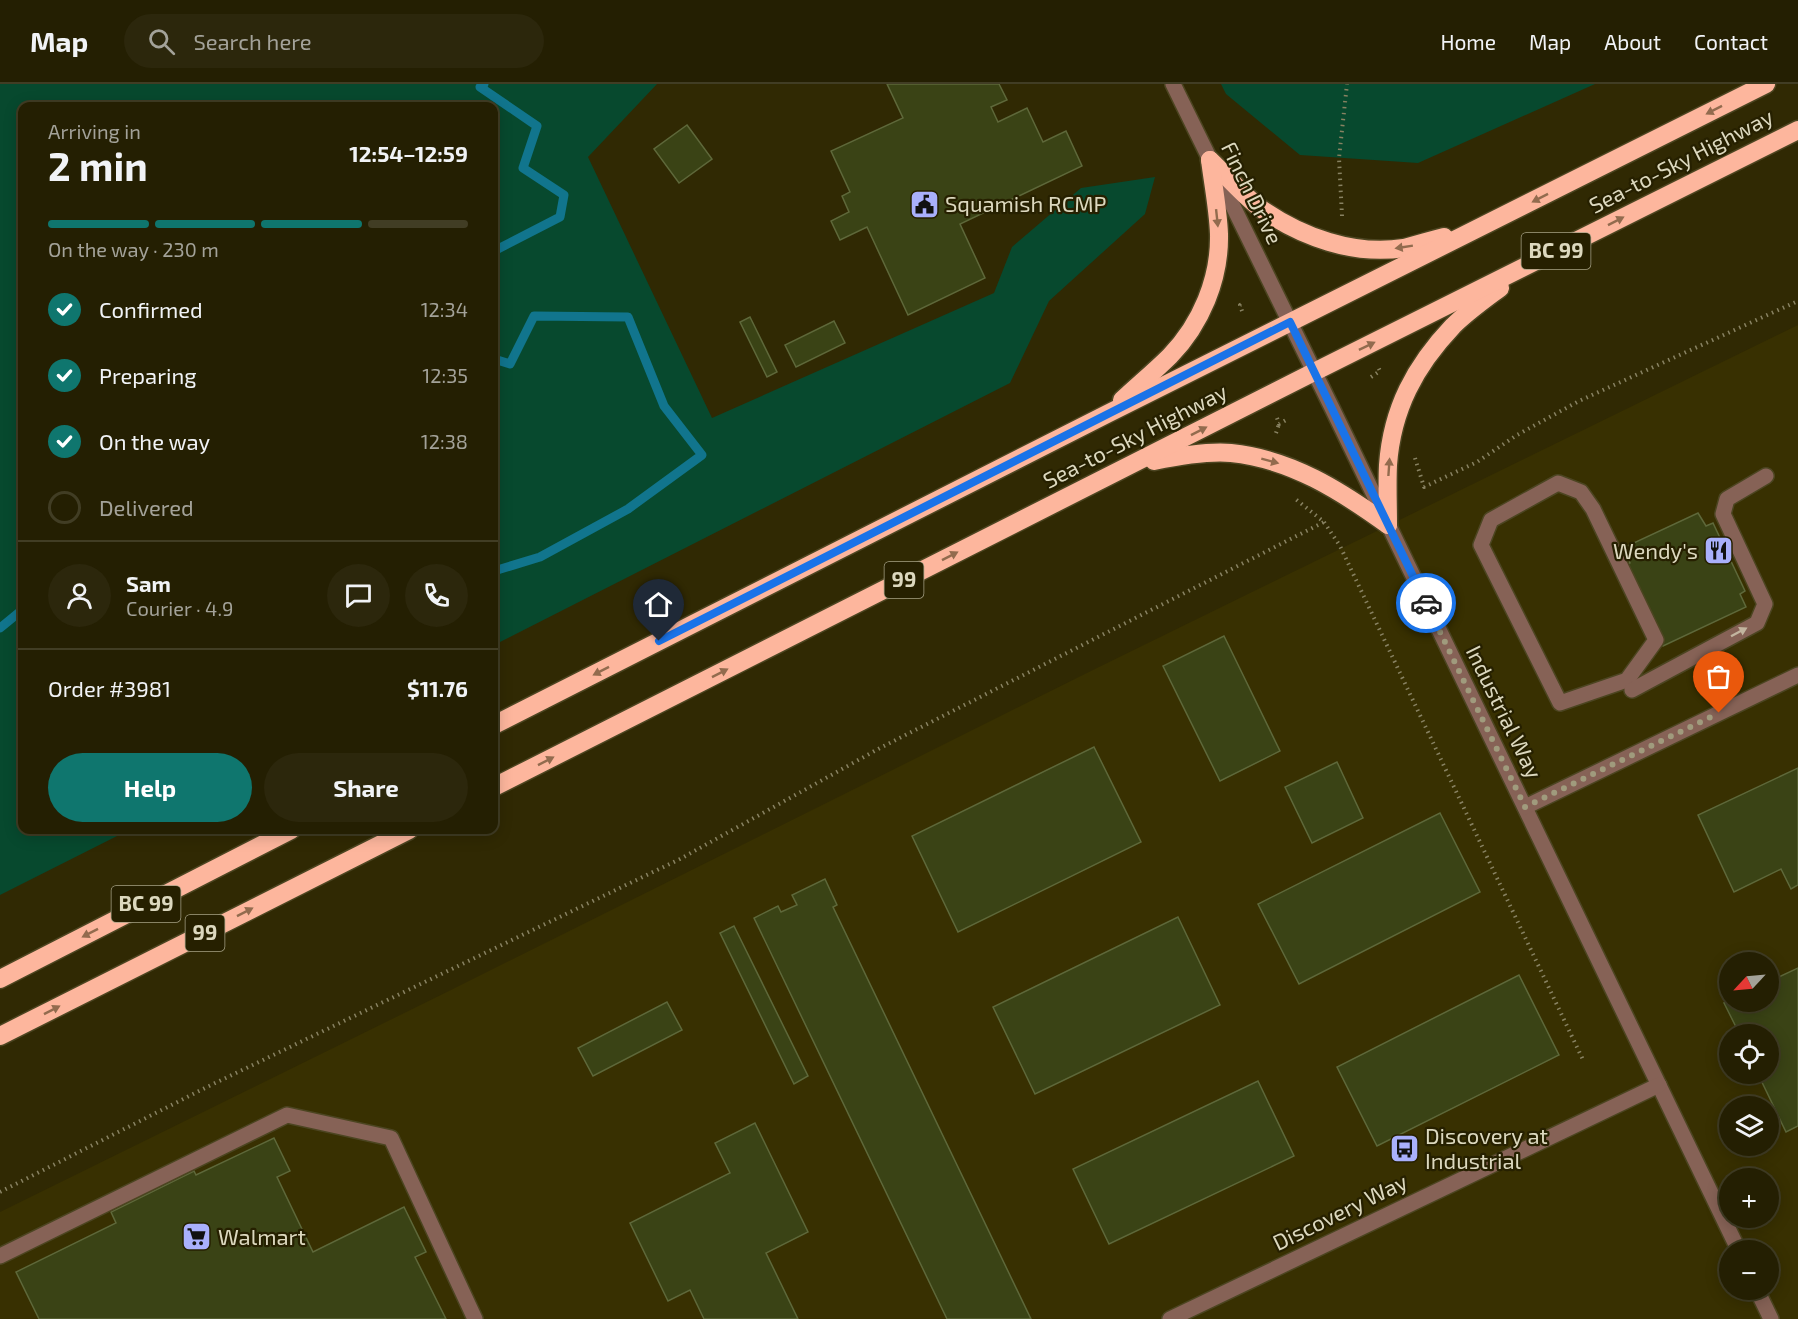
<!DOCTYPE html>
<meta charset="utf-8">
<style>
body{margin:0;font-family:"Exo 2",sans-serif;background:#2c270c;color:#f1f3f6;height:100vh;display:flex;flex-direction:column;font-size:22px;white-space:nowrap}
*{box-sizing:border-box;margin:0}
p{font-size:20px;color:#a3a299}
.icon{flex:none;width:33px;height:33px;fill:none;stroke:currentColor;stroke-width:2;stroke-linecap:round;stroke-linejoin:round}
.map{position:relative;flex:1;overflow:hidden}
.panel{position:absolute;left:18px;top:18px;width:480px;height:732px;display:flex;flex-direction:column;background:#241f02;border-radius:12px;box-shadow:0 3px 15px #0003,0 0 0 2px #413d24}
.panel>*{flex:none}
.needle{width:39px;rotate:244deg}
.controls{position:absolute;left:1719px;top:868px;display:grid;gap:12px}
.controls a{display:grid;place-items:center;width:60px;height:60px;border-radius:50%;background:#241f02;box-shadow:0 3px 15px #0003,0 0 0 2px #413d24;font-size:30px}
.pin{position:absolute;display:grid;place-items:center;width:51px;height:51px;color:#fff;margin:-62px -26px;border-radius:50% 50% 50% 0;rotate:-45deg;box-shadow:0 0 6px #0007}
.pin .icon{rotate:45deg}
.courier{position:absolute;display:grid;place-items:center;width:60px;height:60px;margin:-30px;border:4px solid #1a73e8;border-radius:50%;background:#fff;color:#222;box-shadow:0 2px 8px #0007}
.head em{font-style:normal;font-weight:700}
.head div{display:flex;flex-direction:column-reverse}
.head{display:flex;align-items:center;justify-content:space-between;height:102px;padding:0 30px}
h1{font-size:39px;font-weight:700;line-height:45px}
.bar{display:grid;grid-template-columns:repeat(4,1fr);gap:9px 6px;align-content:center;height:72px;padding:0 30px}
.bar i{height:8px;border-radius:4px;background:#413d24}
.bar .on{background:#0f766e}
.bar p{grid-column:span 4}
.line{display:flex;align-items:center;gap:15px;padding:0 30px;border-top:2px solid #413d24}
.line div{flex:1}
.round{display:grid;place-items:center;flex:none;width:63px;height:63px;border-radius:32px;background:#2c270c}
ol{padding:0 30px;list-style:none}
li{display:flex;align-items:center;gap:18px;height:66px}
li p{margin-inline-start:auto}
li .icon{padding:6px;border-radius:50%;background:#0f766e;color:#fff;stroke-width:4}
li:last-child{color:#a3a299}
li i{width:33px;height:33px;border:3px solid #413d24;border-radius:50%}
.cta{display:flex;gap:12px;margin-top:auto;padding:12px 30px}
.cta a{flex:1;height:69px;border-radius:36px;background:#0f766e;color:#fff;font-size:24px;font-weight:700;line-height:69px;text-align:center}
.cta a+a{background:#2c270c;color:#f1f3f6}
header{display:flex;align-items:center;gap:36px;box-sizing:border-box;height:84px;padding:0 30px;background:#241f02;border-bottom:2px solid #413d24}
header strong{font-size:28px}
nav{display:flex;gap:33px;margin-inline-start:auto;font-size:21px}
.search{width:420px;height:54px;background:#2c270c;display:flex;align-items:center;gap:15px;box-sizing:border-box;padding:0 21px;border-radius:33px;color:#a3a299;font-size:22px}
.map>svg:first-child{display:block}
.built{fill:#383001;fill-rule:evenodd}
.green{fill:#07492e}
.lines{fill:none;stroke-linecap:round;stroke-linejoin:round}
.stream{stroke:#11758d;stroke-width:9}
.building{fill:#3a4315;stroke:#5e683a;stroke-width:1.5}
.minor-casing{stroke:#4c4521;stroke-width:18}
.highway-casing{stroke:#4c4521;stroke-width:21}
.path{stroke:#888262;stroke-width:4;stroke-dasharray:1.5 4.5;stroke-linecap:butt}
.minor{stroke:#866256;stroke-width:15}
.highway{stroke:#fdb69d;stroke-width:18}
.oneway{fill:#926b4e}
.oneway2{fill:#c2b59f}
.done{stroke:#a09b7d;stroke-width:6;stroke-dasharray:0 10.8}
.route{stroke:#1a73e8;stroke-width:8}
.labels{text-anchor:middle;stroke-width:4.5;stroke-linejoin:round;paint-order:stroke}
.shield{fill:#262000;stroke:#a5a185;stroke-width:1.5}
.shield-label{font-size:21px;font-weight:bold;fill:#dcd8be}
.street-label{font-size:22px;fill:#dcd8be;stroke:#262000}
.poi-label{font-size:22px;fill:#dcd8be;stroke:#262000;text-anchor:start}
</style>
<header>
<strong>Map</strong>
<div class="search"><svg class="icon" aria-label="search" viewBox="0 0 24 24"><circle cx="10" cy="10" r="6"/><path d="M15 15l6 6"/></svg>Search here</div>
<nav><a>Home</a><a>Map</a><a>About</a><a>Contact</a></nav>
</header>
<div class="map">
<svg width="1798" height="1235" viewBox="0 0 1798 1235">
<rect width="100%" height="100%" fill="#302903"/>
<path class="built" d="M1798,241V1235H0V1128L455,904L1099,583ZM1730,879H1768V918H1730ZM1730,951H1768V990H1730ZM1730,1023H1768V1062H1730ZM1730,1095H1768V1134H1730ZM1730,1167H1768V1206H1730Z"/>
<g class="green">
<path d="M0,0H657L588,73L712,334L994,209L1012,163L1081,104L1155,93L1145,130L1049,217L1010,299L494,561V22H22V746H129L0,811Z"/>
<path d="M1221,0H1595L1418,79L1300,71L1226,10Z"/>
</g>
<g class="lines">
<g class="stream">
<path d="M484,0L480,3L537,42L523,84L564,111L560,133L494,167"/>
<path d="M494,275L510,280L534,232L628,233L664,322L702,371L628,425L540,473L494,487"/>
<path d="M0,544L22,526"/>
</g>
</g>
<g class="building">
<path d="M887,0H999L1007,16L991,23L998,38L1027,24L1043,58L1066,47L1082,82L960,140L985,194L908,231L867,143L840,156L831,137L849,128L842,112L850,108L831,67L903,34Z"/>
<path d="M687,41L712,75L679,99L654,65Z"/>
<path d="M750,233L777,288L767,293L740,238Z"/>
<path d="M834,237L845,259L796,283L785,261Z"/>
<path d="M1698,429L1706,442L1713,439L1745,507L1740,510L1746,523L1663,562L1624,482L1630,479L1624,466L1626,465L1625,463Z"/>
<path d="M1224,552L1280,667L1220,697L1163,582Z"/>
<path d="M1094,663L1141,758L958,848L912,752Z"/>
<path d="M1337,678L1363,734L1312,759L1285,703Z"/>
<path d="M1798,684V801L1791,805L1781,785L1734,808L1698,731Z"/>
<path d="M1440,729L1480,808L1299,900L1258,820Z"/>
<path d="M825,795L837,821L833,823L1031,1235H947L754,834L778,822L781,828L797,821L792,811Z"/>
<path d="M1178,833L1220,921L1035,1010L993,923Z"/>
<path d="M734,842L808,992L794,1000L720,849Z"/>
<path d="M1798,884V1042L1786,1048L1758,990H1768V951H1740L1724,919L1730,917L1768,918V898Z"/>
<path d="M1519,891L1559,971L1377,1062L1337,983Z"/>
<path d="M667,918L682,946L593,992L578,964Z"/>
<path d="M1258,997L1294,1072L1109,1160L1073,1085Z"/>
<path d="M755,1039L808,1148L766,1169L798,1235H704L690,1206L668,1217L630,1139L730,1089L715,1059Z"/>
<path d="M274,1054L290,1087L277,1093L313,1168L404,1123L426,1168L415,1173L446,1235H39L16,1188L116,1139L111,1128L194,1087L196,1091Z"/>
</g>
<g class="lines">
<defs>
<g id="minor">
<path d="M1173,0L1332,324L1739,1167"/>
<path d="M1558,399L1581,408L1593,425L1656,556L1627,596L1560,619L1481,461L1491,436Z"/>
<path d="M1632,606L1757,539L1765,520L1723,430L1727,415L1766,392"/>
<path d="M1525,723L1798,591"/>
<path d="M0,1172L287,1031L391,1054L475,1235"/>
<path d="M1757,1206L1771,1235"/>
<path d="M1170,1235L1659,1001"/>
</g>
<g id="highway">
<path d="M1210,76C1226,91 1243,111 1260,124C1301,153 1354,172 1404,164C1417,161 1431,156 1444,153"/>
<path d="M1122,316C1138,301 1155,287 1170,272C1201,240 1220,195 1219,150C1218,125 1213,100 1210,76"/>
<path d="M1154,377C1178,372 1207,367 1231,369C1291,375 1341,407 1388,441"/>
<path d="M1388,441C1388,421 1387,401 1388,381C1392,325 1415,282 1453,242C1467,228 1484,216 1500,204"/>
<path d="M494,641L1107,330L1766,0"/>
<path d="M494,703L1314,288L1798,46"/>
<path d="M0,895L291,746"/>
<path d="M0,952L409,746"/>
</g>
</defs>
<use href="#minor" class="minor-casing"/>
<use href="#highway" class="highway-casing"/>
<g class="path">
<path d="M1342,132L1339,74L1347,0"/>
<path d="M1242,227L1240,221L1244,219"/>
<path d="M1371,293L1380,287L1377,281"/>
<path d="M1277,334L1279,340L1286,336"/>
<path d="M1276,349L1279,340"/>
<path d="M1415,374L1424,403L1477,378L1517,351L1579,317L1798,217"/>
<path d="M1324,438L1340,462L1584,978"/>
<path d="M0,1108L207,1003L680,775L880,664L1324,438L1293,413"/>
</g>
<use href="#minor" class="minor"/>
<use href="#highway" class="highway"/>
</g>
<defs><path id="oneway-solid" d="M-6-.8H1V-3.2L6.5 0L1 3.2V.8H-6Z" transform="scale(1.5)"/></defs>
<g class="oneway">
<use href="#oneway-solid" transform="translate(1714 26) rotate(153)"/>
<use href="#oneway-solid" transform="translate(1540 114) rotate(153)"/>
<use href="#oneway-solid" transform="translate(1217 134) rotate(84)"/>
<use href="#oneway-solid" transform="translate(1616 137) rotate(-27)"/>
<use href="#oneway-solid" transform="translate(1404 163) rotate(171)"/>
<use href="#oneway-solid" transform="translate(1367 262) rotate(-26)"/>
<use href="#oneway-solid" transform="translate(1199 347) rotate(-27)"/>
<use href="#oneway-solid" transform="translate(1270 377) rotate(15)"/>
<use href="#oneway-solid" transform="translate(1389 383) rotate(-86)"/>
<use href="#oneway-solid" transform="translate(950 472) rotate(-27)"/>
<use href="#oneway-solid" transform="translate(601 587) rotate(153)"/>
<use href="#oneway-solid" transform="translate(720 589) rotate(-27)"/>
<use href="#oneway-solid" transform="translate(546 677) rotate(-27)"/>
<use href="#oneway-solid" transform="translate(245 828) rotate(-27)"/>
<use href="#oneway-solid" transform="translate(90 849) rotate(153)"/>
<use href="#oneway-solid" transform="translate(52 926) rotate(-27)"/>
</g>
<use class="oneway2" href="#oneway-solid" transform="translate(1739 548) rotate(-28)"/>
<g class="lines">
<path class="done" d="M1426,519L1525,723L1719,629"/>
<path class="route" d="M659,557L1290,238L1426,519"/>
</g>
<defs>
<symbol id="civic-square" viewBox="-11 -11 22 22"><rect x="-9" y="-9" width="18" height="18" rx="4" fill="#a9b0fc" stroke="#262000"/><path d="M-.6-6.5H3V-4.5H.6V-3L4-1V1h2V6H-6V1h2V-1L-.6-3ZM-1.2 2.5V6h2.4V2.5Z" fill="#111"/></symbol>
<symbol id="restaurant-square" viewBox="-11 -11 22 22"><rect x="-9" y="-9" width="18" height="18" rx="4" fill="#a9b0fc" stroke="#262000"/><path d="M-5-6h1v4h1v-4h1v4h1v-4h1v5L-1.5 .5V6h-2V.5L-5-1ZM5-6V6H3V1.5H1.5Q1.5-4 5-6Z" fill="#111"/></symbol>
<symbol id="bus-square" viewBox="-11 -11 22 22"><rect x="-9" y="-9" width="18" height="18" rx="4" fill="#a9b0fc" stroke="#262000"/><path d="M-5-6H5V4H4V6H2V4H-2V6H-4V4H-5ZM-3.5-4V0h7V-4ZM-3.5 1.2v1.5H-2V1.2ZM2 1.2v1.5H3.5V1.2Z" fill="#111"/></symbol>
<symbol id="supermarket-square" viewBox="-11 -11 22 22"><rect x="-9" y="-9" width="18" height="18" rx="4" fill="#a9b0fc" stroke="#262000"/><path d="M-6-5.5h2.5l.6 2H6L4.5 2H-2.5L-4.4-4H-6ZM-1.5 3.2a1.3 1.3 0 1 0 .1 0ZM3 3.2a1.3 1.3 0 1 0 .1 0Z" fill="#111"/></symbol>
</defs>
<g fill-rule="evenodd">
<use href="#civic-square" x="908" y="104" width="33" height="33"/>
<use href="#restaurant-square" x="1702" y="450" width="33" height="33"/>
<use href="#bus-square" x="1388" y="1048" width="33" height="33"/>
<use href="#supermarket-square" x="180" y="1136" width="33" height="33"/>
</g>
<g class="labels">
<g class="shield">
<rect x="1521.5" y="149" width="69" height="36" rx="4.5"/>
<rect x="884.5" y="478" width="39" height="36" rx="4.5"/>
<rect x="111.5" y="802" width="69" height="36" rx="4.5"/>
<rect x="185.5" y="831" width="39" height="36" rx="4.5"/>
</g>
<g class="shield-label">
<text x="1556" y="174">BC 99</text>
<text x="904" y="503">99</text>
<text x="146" y="827">BC 99</text>
<text x="205" y="856">99</text>
</g>
<g class="street-label">
<text transform="translate(1681 77) rotate(-27)" y="8">Sea-to-Sky Highway</text>
<text transform="translate(1252 109) rotate(64)" y="8">Finch Drive</text>
<text transform="translate(1135 352) rotate(-27)" y="8">Sea-to-Sky Highway</text>
<text transform="translate(1504 628) rotate(64)" y="8">Industrial Way</text>
<text transform="translate(1340 1128) rotate(-26)" y="8">Discovery Way</text>
</g>
<g class="poi-label">
<text x="945" y="128">Squamish RCMP</text>
<text x="1698" y="475" text-anchor="end">Wendy's</text>
<text x="1425" y="1060">Discovery at<tspan x="1425" dy="25">Industrial</tspan></text>
<text x="218" y="1161">Walmart</text>
</g>
</g>
</svg>
<div class="controls">
<a><svg class="needle" viewBox="-14 -14 28 28"><path d="M0-13l5 13h-10z" fill="#e53935"/><path d="M0 13l5-13h-10z" fill="#a3a299"/></svg></a>
<a><svg class="icon" aria-label="locate" viewBox="0 0 24 24"><circle cx="12" cy="12" r="6"/><path d="M12 2v4M12 18v4M2 12h4M18 12h4"/></svg></a>
<a><svg class="icon" aria-label="layers" viewBox="0 0 24 24"><path d="M12 4l9 5-9 5-9-5zM3 14l9 5 9-5"/></svg></a>
<a>+</a>
<a>−</a>
</div>
<div class="pin" style="left:1719px;top:629px;background:#ea580c"><svg class="icon" aria-label="bag" viewBox="0 0 24 24"><path d="M5 8h14l-1 12H6zM9 8a3 3 0 0 1 6 0"/></svg></div>
<div class="pin" style="left:659px;top:557px;background:#1f2937"><svg class="icon" aria-label="home" viewBox="0 0 24 24"><path d="M3 11l9-7 9 7M6 9v11h12V9"/></svg></div>
<div class="courier" style="left:1426px;top:519px"><svg class="icon" aria-label="car" viewBox="0 0 24 24"><path d="M5 17H2v-5l4-1 3-4h7l3 4 3 1v5h-3M9 17h6M6 11h13"/><circle cx="7" cy="17" r="2"/><circle cx="17" cy="17" r="2"/></svg></div>
<section class="panel">
<div class="head"><div><h1>2 min</h1><p>Arriving in</p></div><em>12:54–12:59</em></div>
<div class="bar"><i class="on"></i><i class="on"></i><i class="on"></i><i></i><p>On the way · 230 m</p></div>
<ol>
<li><svg class="icon" aria-label="check" viewBox="0 0 24 24"><path d="M5 12l5 5 9-10"/></svg>Confirmed<p>12:34</p></li>
<li><svg class="icon" aria-label="check" viewBox="0 0 24 24"><path d="M5 12l5 5 9-10"/></svg>Preparing<p>12:35</p></li>
<li><svg class="icon" aria-label="check" viewBox="0 0 24 24"><path d="M5 12l5 5 9-10"/></svg>On the way<p>12:38</p></li>
<li><i></i>Delivered</li>
</ol>
<div class="line" style="height:108px"><a class="round"><svg class="icon" aria-label="person" viewBox="0 0 24 24"><circle cx="12" cy="8" r="4"/><path d="M4 21q1-7 8-7t8 7"/></svg></a><div><b>Sam</b><p>Courier · 4.9</p></div><a class="round"><svg class="icon" aria-label="chat" viewBox="0 0 24 24"><path d="M4 5h16v11H9l-5 4z"/></svg></a><a class="round"><svg class="icon" aria-label="phone" viewBox="0 0 24 24"><path d="M5 4h4l2 5-3 2q2 4 5 5l2-3 5 2v4C11 20 4 13 5 4z"/></svg></a></div>
<div class="line" style="height:78px"><div>Order #3981</div><b>$11.76</b></div>
<div class="cta"><a>Help</a><a>Share</a></div>
</section>
</div>
